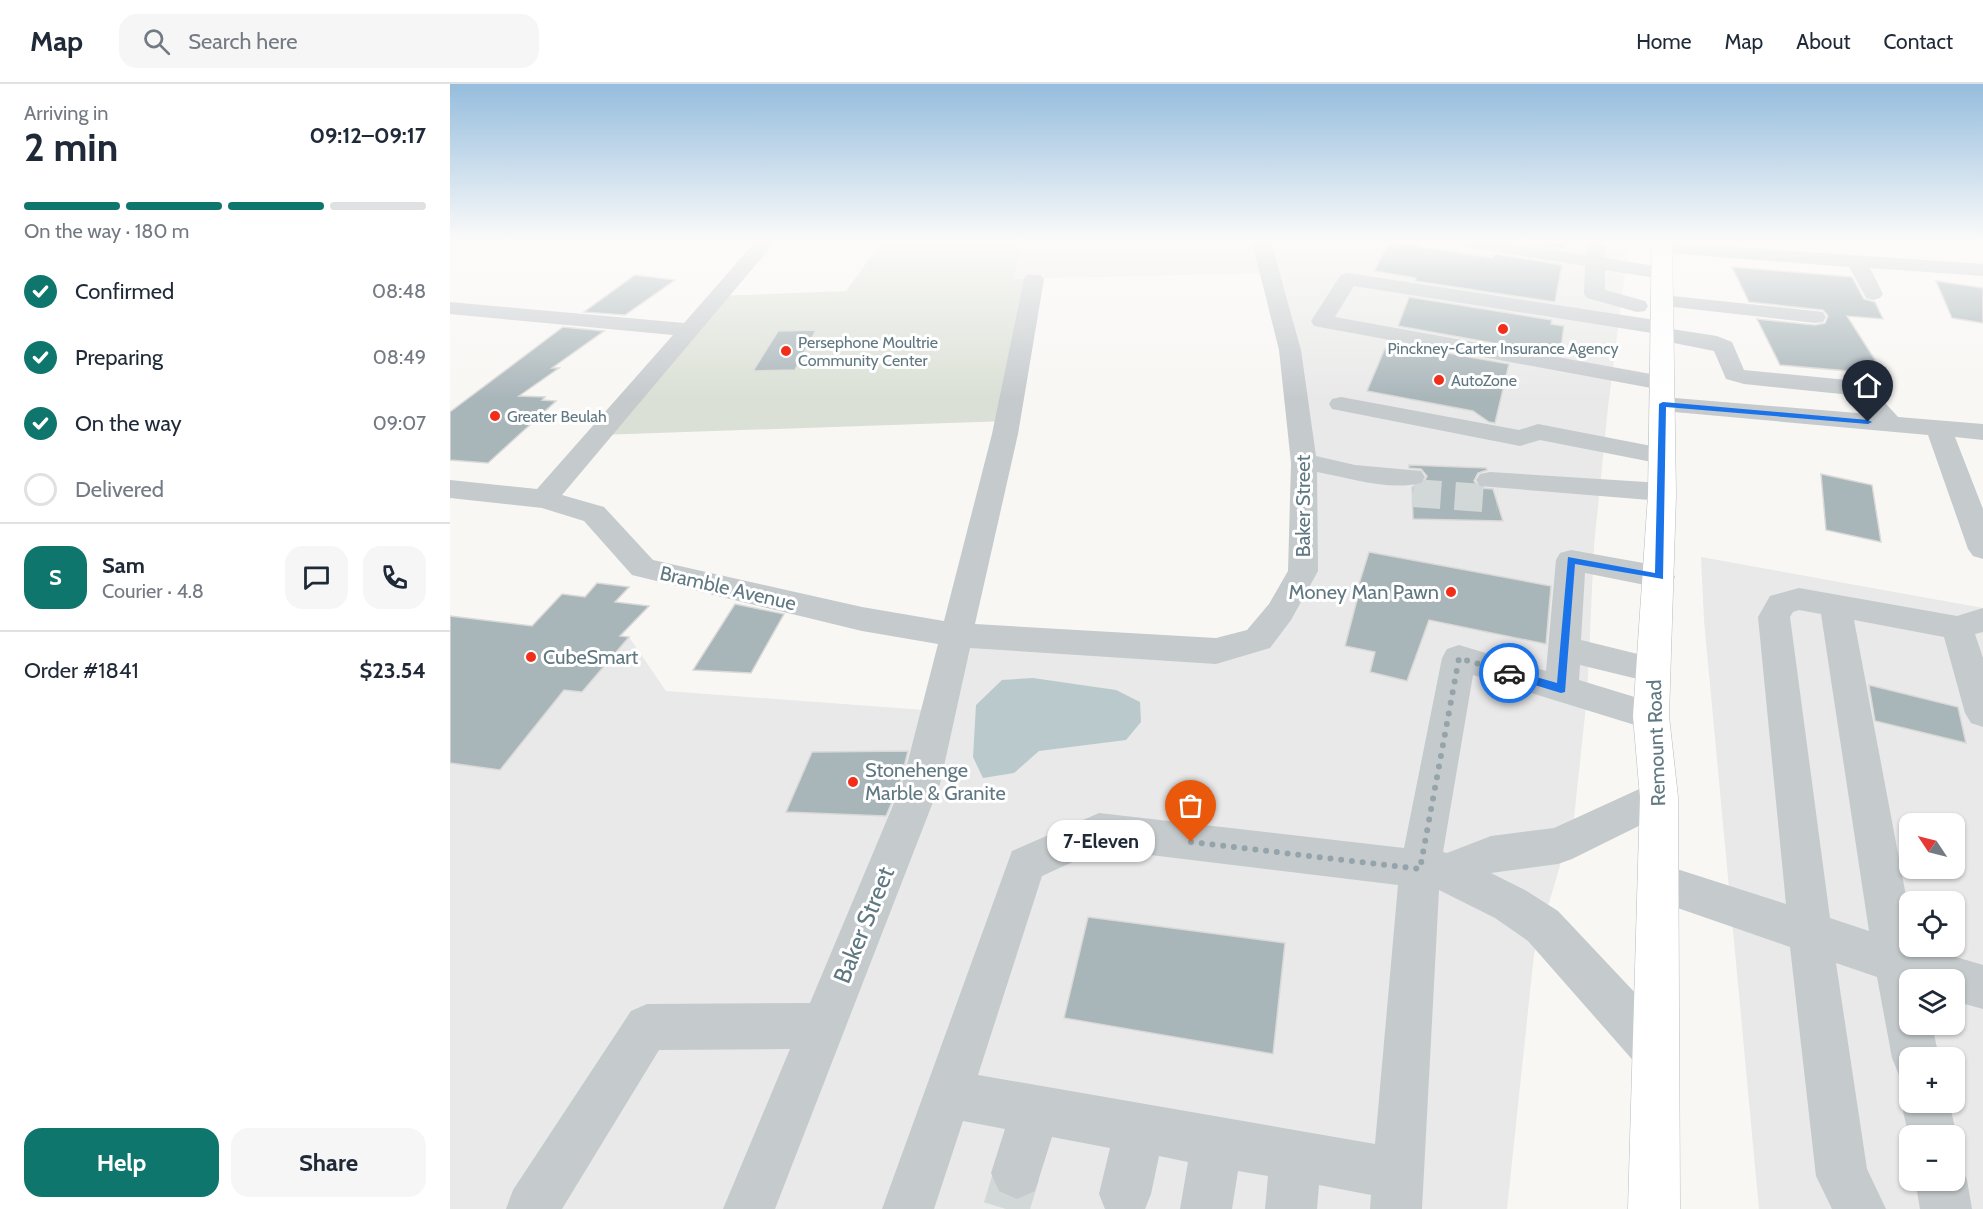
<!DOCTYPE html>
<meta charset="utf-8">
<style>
body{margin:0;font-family:Cabin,sans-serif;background:#f6f6f7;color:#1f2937;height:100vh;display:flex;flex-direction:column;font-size:22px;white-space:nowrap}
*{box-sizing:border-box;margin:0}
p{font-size:20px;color:#747a83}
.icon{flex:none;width:33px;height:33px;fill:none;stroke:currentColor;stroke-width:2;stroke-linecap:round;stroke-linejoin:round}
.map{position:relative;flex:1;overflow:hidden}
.panel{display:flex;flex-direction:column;background:#fff;width:450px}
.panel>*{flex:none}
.needle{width:39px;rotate:305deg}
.fabs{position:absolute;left:1449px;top:729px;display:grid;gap:12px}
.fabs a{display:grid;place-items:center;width:66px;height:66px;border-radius:12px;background:#fff;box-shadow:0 2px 4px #0004;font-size:30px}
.pin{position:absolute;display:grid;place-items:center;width:51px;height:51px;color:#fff;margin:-62px -26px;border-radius:50% 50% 50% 0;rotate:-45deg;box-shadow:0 0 6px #0007}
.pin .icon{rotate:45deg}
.courier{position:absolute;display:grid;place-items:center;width:60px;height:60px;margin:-30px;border:4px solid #1a73e8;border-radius:50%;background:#fff;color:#222;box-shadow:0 2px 8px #0007}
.bubble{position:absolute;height:42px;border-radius:18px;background:#fff;box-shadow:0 2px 4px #0004;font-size:20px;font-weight:700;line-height:42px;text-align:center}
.head em{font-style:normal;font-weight:700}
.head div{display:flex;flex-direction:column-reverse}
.head{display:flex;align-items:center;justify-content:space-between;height:102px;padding:0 24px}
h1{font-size:39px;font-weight:700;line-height:45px}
.bar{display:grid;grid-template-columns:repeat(4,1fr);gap:9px 6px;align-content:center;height:72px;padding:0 24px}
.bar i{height:8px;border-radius:4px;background:#e0e1e3}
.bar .active{background:#0f766e}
.bar p{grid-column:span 4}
.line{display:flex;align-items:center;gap:15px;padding:0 24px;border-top:2px solid #e0e1e3}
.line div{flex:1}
.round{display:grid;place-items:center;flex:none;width:63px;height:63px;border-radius:18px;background:#f6f6f7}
ol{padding:0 24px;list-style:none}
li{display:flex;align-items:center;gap:18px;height:66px}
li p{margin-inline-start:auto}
li .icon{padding:6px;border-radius:50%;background:#0f766e;color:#fff;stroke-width:4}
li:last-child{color:#747a83}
li i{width:33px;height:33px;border:3px solid #e0e1e3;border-radius:50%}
.action{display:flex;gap:12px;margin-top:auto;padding:12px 24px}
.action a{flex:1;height:69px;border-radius:18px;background:#0f766e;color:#fff;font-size:24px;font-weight:700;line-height:69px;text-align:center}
.action a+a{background:#f6f6f7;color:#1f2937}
header{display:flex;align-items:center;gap:36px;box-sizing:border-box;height:84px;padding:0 30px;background:#fff;border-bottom:2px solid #e0e1e3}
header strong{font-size:28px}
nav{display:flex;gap:33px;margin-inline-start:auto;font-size:21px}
.search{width:420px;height:54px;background:#f6f6f7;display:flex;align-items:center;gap:15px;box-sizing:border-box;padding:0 21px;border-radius:18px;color:#747a83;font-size:22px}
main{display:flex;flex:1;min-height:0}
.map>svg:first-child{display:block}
.built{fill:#e8e9e8;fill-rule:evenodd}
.green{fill:#dae0d5}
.water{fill:#bacacc}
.building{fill:#a8b5b9;stroke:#d9d9d7;stroke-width:1.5}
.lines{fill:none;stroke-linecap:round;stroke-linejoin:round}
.minor-tunnel-far1{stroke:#d2d7d8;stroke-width:28;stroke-dasharray:28 14;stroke-linecap:butt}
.minor-tunnel{stroke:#d2d7d8;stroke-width:46;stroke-dasharray:46 23;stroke-linecap:butt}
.major-casing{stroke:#b5bcbf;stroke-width:1}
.minor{fill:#c5cacd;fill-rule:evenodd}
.major{fill:#fff;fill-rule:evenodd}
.route{fill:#1a73e8}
.done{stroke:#95a4aa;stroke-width:6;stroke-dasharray:0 10.8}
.poi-dot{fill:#f22d1a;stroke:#fff;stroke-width:2}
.labels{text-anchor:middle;stroke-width:6;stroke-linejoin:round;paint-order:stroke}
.far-poi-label{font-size:16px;fill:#607882;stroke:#fff;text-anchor:start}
.street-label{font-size:20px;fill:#607882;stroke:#fff}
.poi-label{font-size:20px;fill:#607882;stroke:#fff;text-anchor:start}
.near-street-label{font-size:24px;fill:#607882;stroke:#fff}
</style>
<header>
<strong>Map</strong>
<div class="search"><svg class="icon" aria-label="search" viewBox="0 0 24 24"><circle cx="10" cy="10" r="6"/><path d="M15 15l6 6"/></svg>Search here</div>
<nav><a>Home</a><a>Map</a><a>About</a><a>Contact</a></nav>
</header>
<main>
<section class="panel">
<div class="head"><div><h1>2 min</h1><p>Arriving in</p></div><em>09:12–09:17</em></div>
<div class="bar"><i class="active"></i><i class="active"></i><i class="active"></i><i></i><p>On the way · 180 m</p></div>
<ol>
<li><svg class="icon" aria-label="check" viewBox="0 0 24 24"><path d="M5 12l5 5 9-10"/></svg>Confirmed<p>08:48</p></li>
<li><svg class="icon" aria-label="check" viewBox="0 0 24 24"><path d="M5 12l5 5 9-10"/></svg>Preparing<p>08:49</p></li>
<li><svg class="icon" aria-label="check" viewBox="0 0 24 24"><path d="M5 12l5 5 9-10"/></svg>On the way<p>09:07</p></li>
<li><i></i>Delivered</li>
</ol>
<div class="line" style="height:108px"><b class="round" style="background:#0f766e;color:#fff">S</b><div><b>Sam</b><p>Courier · 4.8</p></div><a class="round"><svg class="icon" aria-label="chat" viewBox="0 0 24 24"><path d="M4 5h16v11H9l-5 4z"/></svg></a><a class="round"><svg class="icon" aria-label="phone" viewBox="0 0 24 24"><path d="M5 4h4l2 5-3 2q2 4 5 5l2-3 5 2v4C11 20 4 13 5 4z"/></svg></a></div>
<div class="line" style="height:78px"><div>Order #1841</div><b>$23.54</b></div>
<div class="action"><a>Help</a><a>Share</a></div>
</section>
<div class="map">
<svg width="1533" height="1125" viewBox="0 0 1533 1125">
<rect width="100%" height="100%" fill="#f8f7f4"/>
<g class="built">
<path d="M572,158H1179L1158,323L1144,462L1137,612L1124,734L1084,870L1057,1125H0V532L179,553L216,607L488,627L507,551L808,555L853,487V394L818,189L563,195Z"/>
<path d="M1251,473L1533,524V1125H1309L1254,536ZM1460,740H1504V784H1460ZM1460,818H1504V862H1460ZM1460,896H1504V940H1460ZM1460,974H1504V1018H1460ZM1460,1052H1504V1096H1460Z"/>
</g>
<path class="green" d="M432,158H572L563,195H584L557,337L149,351L268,212L396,207Z"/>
<path class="water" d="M583,594L666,606L690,618L691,638L676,656L589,667L564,689L533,694L523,673L526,621L552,596Z"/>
<g class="building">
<path d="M939,158L1043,174L1045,170L1112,181L1105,218L965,197L966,194L924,187Z"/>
<path d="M1065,158H1116L1115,165Z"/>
<path d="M1282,183L1402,193L1414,215L1425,218L1433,235L1397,232L1434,290L1330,281L1307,235L1365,241L1375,239L1378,232L1373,226L1299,218Z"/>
<path d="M185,191L225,196L175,231L134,228Z"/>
<path d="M1486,197L1533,204V239L1502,234Z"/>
<path d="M959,213L1102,236L1101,240L1114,242L1110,271L948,242Z"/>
<path d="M113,243L154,247L102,284H109L69,312L95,313L92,316L106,317L38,379L0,376V328Z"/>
<path d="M366,246L345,286L303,287L328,247Z"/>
<path d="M942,259L1059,280L1045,339L1039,338L1023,327L917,307L935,264L939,265Z"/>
<path d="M959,381L1036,384L1037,386L1028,389L1024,397L1030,404L1043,405L1053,437L963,435L962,403L973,400L977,392L971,385L959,384Z"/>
<path d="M1371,390L1422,401L1431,458L1376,446Z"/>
<path d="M919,468L1101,502L1096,560L979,536L957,597L920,588L925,568L895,562L907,516H904Z"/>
<path d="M147,499L179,503L165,518L199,522L170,552L179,553L132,608L114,606L50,686L0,679V532L82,542L112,510L135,513Z"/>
<path d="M285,520L334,530L301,589L243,586Z"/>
<path d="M1419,601L1508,623L1516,659L1425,637Z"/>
<path d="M458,667L450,699L436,732L336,728L362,668Z"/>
<path d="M638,833L835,859L823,970L614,934Z"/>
</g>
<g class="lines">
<path class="minor-tunnel-far1" d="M963,409L1047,415"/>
<path class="minor-tunnel" d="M556,1125L567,1089"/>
<defs>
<path id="major" d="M1202,158H1222L1226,411L1219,632L1228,713L1230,1125H1178L1190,713L1183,632L1198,411Z"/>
</defs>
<use href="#major" class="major-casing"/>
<g class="minor">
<path d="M305,158H325L112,411L154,423L203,476L412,523L494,537L542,350L574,195L577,191H591L594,195L568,350L525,540L766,554L797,546L819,520L838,487L841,379L829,266L802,158H821L851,266L866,372L905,381L971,387L975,393L971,399C938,407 900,394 867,388L868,487L841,536L820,564L766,580L520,564L490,700L325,1125H273L340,965L209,966L112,1125H56L63,1106L181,927L197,920L360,919L452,700L488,560L412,547L182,491L134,437L92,424L0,414V396L87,405L223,251L0,230V218L234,239Z"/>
<path d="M1012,158H1054L1136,171L1139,158H1151L1156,162L1155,174L1212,183L1219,185L1222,189L1219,193L1212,195L1155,186V206L1195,217L1198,222L1195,227L1187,228L1137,214L1134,210L1135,182L1022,164L1015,162Z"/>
<path d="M1212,158L1533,180V192L1420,184L1433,210L1430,214L1423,216L1416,214L1399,183L1205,168L1202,164L1205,160Z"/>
<path d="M898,189L1212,237L1220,239L1222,245L1267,252L1282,258L1294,286L1408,297L1419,301L1448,333L1533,340V356L1505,353L1533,425V475L1523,472L1518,465L1478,351L1213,327L1204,325L1201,320L1204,315L1213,313L1419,330L1401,311L1294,300L1276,295L1264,267L1204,255L1202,249L904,202L885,233L1212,292L1220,294L1224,299L1220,304L1212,306L864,242L861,237L888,195L891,191Z"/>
<path d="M1213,211L1365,227L1373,228L1376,233L1373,238L1365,239L1206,221L1202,217L1206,213Z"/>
<path d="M891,313L1069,346L1088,340L1212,364L1221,366L1225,372L1221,378L1212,380L1090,356L1070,362L882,325L879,320L882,315Z"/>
<path d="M1040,388L1212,399L1222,402L1226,408L1222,414L1212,417L1030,402L1026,396L1030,390Z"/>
<path d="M1121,466L1210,482L1221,485L1225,493L1221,501L1210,504L1135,489L1131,556L1216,577L1221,586L1216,595L1204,599L1130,581L1129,596L1214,622L1219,632L1214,642L1201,646L1023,591L993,768L997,769L1041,752L1104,744L1209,696L1223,701L1228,713L1223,725L1122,775L1108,780L1041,789L1075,806L1108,827L1221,947L1227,964L1221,981L1204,987L1187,981L1078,857L1045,834L989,806L972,1125H920L921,1111L869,1101L867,1125H815L818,1092L788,1087L782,1125H730L738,1078L709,1072L701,1110L695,1125H655L649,1110L660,1064L602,1053L585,1107L567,1115L549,1107L541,1089L555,1045L513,1037L484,1125H432L562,767L649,729L954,764L992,574L997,565L1009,561L1096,587L1106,476L1110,469ZM651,765L948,801L925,1060L528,991L592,792Z"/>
<path d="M1349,504L1507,532L1533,524V548L1525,550L1533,574V643L1521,639L1515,629L1494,553L1404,536L1460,833V862H1469L1533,881V925L1504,917V896H1460V940H1482L1489,974H1460V995L1449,991L1442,974L1427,893L1386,879L1417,1085L1436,1125H1382L1366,1092L1340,863L1193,812L1187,798L1193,784L1208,779L1336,820L1308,533L1320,512ZM1349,526L1371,530L1419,847L1380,834L1340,533L1343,528Z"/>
<path d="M1460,1000V1018H1499L1507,1052L1504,1058V1052H1460V1058L1451,1018Z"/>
<path d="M1504,1076L1509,1078L1517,1096L1522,1125H1470L1465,1096H1504Z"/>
</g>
<use href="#major" class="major"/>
</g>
<linearGradient id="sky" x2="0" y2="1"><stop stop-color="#95bddd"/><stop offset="0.5" stop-color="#fcfbfa"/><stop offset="1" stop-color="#fcfbfa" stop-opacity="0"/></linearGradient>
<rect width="1533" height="315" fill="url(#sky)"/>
<path class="route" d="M1213,318L1418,336L1422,338L1418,340L1216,323L1213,495L1125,480L1115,608L1111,609L1055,592L1054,589L1059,585L1107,599L1118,473L1205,489L1209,320Z"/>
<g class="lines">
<path class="done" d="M741,758L970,785L1009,574L1059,589"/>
</g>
<g class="poi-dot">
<circle cx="1053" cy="245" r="6"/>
<circle cx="336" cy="267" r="6"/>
<circle cx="989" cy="296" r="6"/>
<circle cx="45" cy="332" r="6"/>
<circle cx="1001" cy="508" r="6"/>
<circle cx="81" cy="573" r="6"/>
<circle cx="403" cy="698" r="6"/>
</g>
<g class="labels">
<g class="far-poi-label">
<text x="348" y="264">Persephone Moultrie<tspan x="348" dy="18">Community Center</tspan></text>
<text x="1053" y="270" text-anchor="middle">Pinckney-Carter Insurance Agency</text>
<text x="1001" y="302">AutoZone</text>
<text x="57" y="338">Greater Beulah</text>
</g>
<g class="street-label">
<text transform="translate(853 422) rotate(-90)" y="7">Baker Street</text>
<text transform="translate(278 504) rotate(13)" y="7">Bramble Avenue</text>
<text transform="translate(1206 659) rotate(-92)" y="7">Remount Road</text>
</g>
<g class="poi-label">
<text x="989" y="515" text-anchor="end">Money Man Pawn</text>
<text x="93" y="580">CubeSmart</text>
<text x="415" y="693">Stonehenge<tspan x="415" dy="23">Marble &amp; Granite</tspan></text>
</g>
<g class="near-street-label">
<text transform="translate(414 841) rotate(-68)" y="8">Baker Street</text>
</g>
</g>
</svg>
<div class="fabs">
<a><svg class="needle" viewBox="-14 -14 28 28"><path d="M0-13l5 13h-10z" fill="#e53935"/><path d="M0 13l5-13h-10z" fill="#747a83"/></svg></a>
<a><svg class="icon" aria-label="locate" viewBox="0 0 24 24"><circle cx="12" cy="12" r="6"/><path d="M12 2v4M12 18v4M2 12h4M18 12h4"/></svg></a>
<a><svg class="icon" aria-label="layers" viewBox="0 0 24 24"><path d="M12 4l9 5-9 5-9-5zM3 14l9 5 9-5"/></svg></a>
<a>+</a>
<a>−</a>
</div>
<div class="pin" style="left:741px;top:758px;background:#ea580c"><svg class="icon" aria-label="bag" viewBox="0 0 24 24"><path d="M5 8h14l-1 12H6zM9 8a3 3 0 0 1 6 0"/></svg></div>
<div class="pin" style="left:1418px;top:338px;background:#1f2937"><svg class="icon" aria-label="home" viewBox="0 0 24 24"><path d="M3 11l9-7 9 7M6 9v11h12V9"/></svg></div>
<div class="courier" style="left:1059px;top:589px"><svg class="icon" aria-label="car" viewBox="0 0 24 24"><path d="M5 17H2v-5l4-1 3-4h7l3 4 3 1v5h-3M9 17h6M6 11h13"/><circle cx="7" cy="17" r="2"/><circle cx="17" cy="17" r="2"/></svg></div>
<div class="bubble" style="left:597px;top:736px;width:108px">7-Eleven</div>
</div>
</main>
